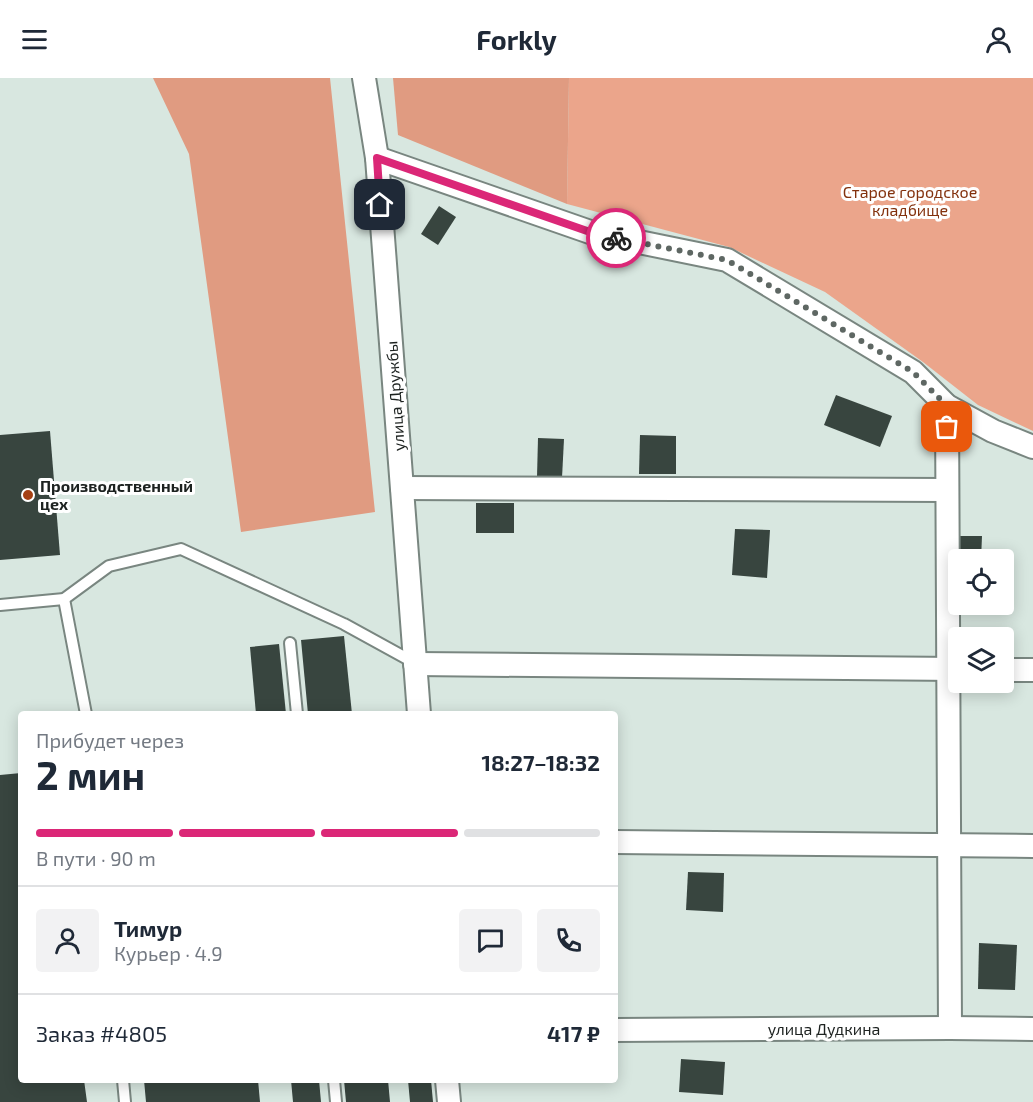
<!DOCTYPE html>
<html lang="ru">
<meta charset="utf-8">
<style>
body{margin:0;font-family:"Exo 2",sans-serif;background:#f2f2f3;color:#1f2937;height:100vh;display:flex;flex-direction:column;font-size:22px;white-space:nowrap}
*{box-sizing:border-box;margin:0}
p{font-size:20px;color:#747a83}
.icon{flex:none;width:33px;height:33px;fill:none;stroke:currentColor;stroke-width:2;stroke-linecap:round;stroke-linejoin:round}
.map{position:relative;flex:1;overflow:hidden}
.drawer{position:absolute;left:18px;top:633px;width:600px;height:372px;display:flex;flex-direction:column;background:#fff;border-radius:6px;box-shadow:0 3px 15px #0003}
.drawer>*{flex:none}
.controls{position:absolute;left:948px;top:471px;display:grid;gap:12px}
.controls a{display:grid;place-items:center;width:66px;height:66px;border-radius:6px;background:#fff;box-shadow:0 3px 15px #0003;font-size:30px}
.pin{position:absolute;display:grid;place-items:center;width:51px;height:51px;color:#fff;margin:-26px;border-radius:12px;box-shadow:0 3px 9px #0006}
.courier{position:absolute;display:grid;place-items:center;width:60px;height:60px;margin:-30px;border:4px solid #db2777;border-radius:50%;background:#fff;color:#222;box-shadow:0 2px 8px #0007}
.head em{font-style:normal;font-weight:700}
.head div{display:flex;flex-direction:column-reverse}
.head{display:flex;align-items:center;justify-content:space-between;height:102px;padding:0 18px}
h1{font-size:39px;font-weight:700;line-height:45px}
.bar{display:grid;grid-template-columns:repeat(4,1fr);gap:9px 6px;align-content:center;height:72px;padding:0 18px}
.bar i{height:8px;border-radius:4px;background:#e0e1e3}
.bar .selected{background:#db2777}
.bar p{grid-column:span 4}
.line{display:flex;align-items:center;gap:15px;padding:0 18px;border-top:2px solid #e0e1e3}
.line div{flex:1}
.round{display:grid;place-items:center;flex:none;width:63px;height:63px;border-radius:6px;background:#f2f2f3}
header{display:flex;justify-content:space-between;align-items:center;height:78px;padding:0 18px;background:#fff;font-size:27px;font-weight:700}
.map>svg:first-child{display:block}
.green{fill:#eba58b}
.forest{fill:#e09b81}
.building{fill:#38453f}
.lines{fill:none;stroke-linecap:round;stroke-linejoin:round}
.service-casing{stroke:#798680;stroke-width:14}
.minor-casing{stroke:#798680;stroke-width:26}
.service{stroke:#fff;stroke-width:10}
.minor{stroke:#fff;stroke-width:22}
.done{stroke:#5e6763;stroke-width:6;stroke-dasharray:0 10.8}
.route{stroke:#db2777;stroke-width:8}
.poi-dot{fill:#a54013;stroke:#fff;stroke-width:2}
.labels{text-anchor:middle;stroke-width:6;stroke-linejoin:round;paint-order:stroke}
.park-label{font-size:16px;fill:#83310d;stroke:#fff}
.street-label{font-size:16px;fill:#1d2220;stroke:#fff}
.poi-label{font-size:16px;font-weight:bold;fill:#1d2220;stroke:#fff;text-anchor:start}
</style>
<header><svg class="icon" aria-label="menu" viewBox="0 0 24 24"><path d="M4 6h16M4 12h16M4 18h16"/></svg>Forkly<svg class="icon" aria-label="person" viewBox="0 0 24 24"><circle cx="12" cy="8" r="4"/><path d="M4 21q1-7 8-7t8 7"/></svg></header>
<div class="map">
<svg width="1033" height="1024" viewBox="0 0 1033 1024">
<rect width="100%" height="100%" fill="#d8e7e0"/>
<path class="green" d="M569,0H1033V353L978,327L923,284L825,214L729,169L567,126Z"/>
<g class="forest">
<path d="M153,0H330L375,434L241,454L189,76Z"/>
<path d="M393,0H569L567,126L398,57Z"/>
</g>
<g class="building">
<path d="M439,128L456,139L438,167L421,156Z"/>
<path d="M836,317L892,338L880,369L824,347Z"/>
<path d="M50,353L60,477L0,482V357Z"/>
<path d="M640,357L676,358V396H639Z"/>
<path d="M538,360L564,361L562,400L537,399Z"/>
<rect x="476" y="425" width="38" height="30"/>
<path d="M735,451L770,452L767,500L732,497Z"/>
<path d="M960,458H982L981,482H959Z"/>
<path d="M344,558L352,636H308L301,562Z"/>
<path d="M279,566L286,636H256L250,569Z"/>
<path d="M21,695V1002H84L87,1024H0V697Z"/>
<path d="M688,794L724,795L723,834L686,832Z"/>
<path d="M979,865L1017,867L1015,912L978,911Z"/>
<path d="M681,981L725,984L723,1017L679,1014Z"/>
<path d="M144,1002H258L260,1024H146Z"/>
<path d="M291,1002H319L321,1024H293Z"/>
<path d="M344,1002H388L390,1024H346Z"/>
<path d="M408,1002H431L433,1024H410Z"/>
</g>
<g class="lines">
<defs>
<g id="service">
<path d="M64,521L86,636"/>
<path d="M0,527L64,521L109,488L181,471L344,546L415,585"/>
<path d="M290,565L297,636"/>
<path d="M123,1002L125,1024"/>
<path d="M334,1002L336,1024"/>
</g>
<g id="minor">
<path d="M364,0L377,80L419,636"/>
<path d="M377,80L590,154L727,182L913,294L947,328L993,353L1033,369"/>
<path d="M947,328L950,950"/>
<path d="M402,410L947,412"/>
<path d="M415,586L958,591"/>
<path d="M1004,592H1033"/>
<path d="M615,764L1033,768"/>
<path d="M615,952L950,950L1033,951"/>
<path d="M447,1002L449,1024"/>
</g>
</defs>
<use href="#service" class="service-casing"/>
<use href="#minor" class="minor-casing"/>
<use href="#service" class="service"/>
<use href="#minor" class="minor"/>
</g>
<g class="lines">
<path class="done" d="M616,160L727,182L913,294L947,328V349"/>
<path class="route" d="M380,127L377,80L590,154L616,160"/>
</g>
<circle class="poi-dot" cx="28" cy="417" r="6"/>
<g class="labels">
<g class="park-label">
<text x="910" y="120">Старое городское<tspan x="910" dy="18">кладбище</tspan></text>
</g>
<g class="street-label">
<text transform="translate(395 318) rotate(-94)" y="6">улица Дружбы</text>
<text x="824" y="957">улица Дудкина</text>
</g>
<g class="poi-label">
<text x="40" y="414">Производственный<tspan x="40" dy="18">цех</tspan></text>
</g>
</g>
</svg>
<div class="controls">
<a><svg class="icon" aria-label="locate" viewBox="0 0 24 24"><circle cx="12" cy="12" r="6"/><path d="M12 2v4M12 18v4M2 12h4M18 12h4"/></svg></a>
<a><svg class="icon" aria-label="layers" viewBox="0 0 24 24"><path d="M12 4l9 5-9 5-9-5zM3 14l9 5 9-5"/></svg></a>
</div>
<div class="pin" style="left:947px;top:349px;background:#ea580c"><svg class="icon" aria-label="bag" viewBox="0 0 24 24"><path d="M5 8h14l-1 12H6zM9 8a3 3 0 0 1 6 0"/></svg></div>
<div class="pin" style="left:380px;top:127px;background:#1f2937"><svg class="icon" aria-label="home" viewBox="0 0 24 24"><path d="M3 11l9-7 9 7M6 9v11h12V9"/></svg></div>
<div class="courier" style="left:616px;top:160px"><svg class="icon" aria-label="bike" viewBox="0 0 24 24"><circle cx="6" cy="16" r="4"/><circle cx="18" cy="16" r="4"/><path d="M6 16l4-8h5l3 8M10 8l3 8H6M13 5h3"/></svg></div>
<section class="drawer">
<div class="head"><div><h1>2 мин</h1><p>Прибудет через</p></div><em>18:27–18:32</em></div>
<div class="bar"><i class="selected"></i><i class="selected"></i><i class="selected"></i><i></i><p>В пути · 90 m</p></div>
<div class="line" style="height:108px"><a class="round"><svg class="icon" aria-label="person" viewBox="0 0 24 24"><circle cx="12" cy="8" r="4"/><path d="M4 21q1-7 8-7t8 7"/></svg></a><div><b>Тимур</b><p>Курьер · 4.9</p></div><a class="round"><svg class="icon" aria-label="chat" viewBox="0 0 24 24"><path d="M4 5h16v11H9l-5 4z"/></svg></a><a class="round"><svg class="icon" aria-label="phone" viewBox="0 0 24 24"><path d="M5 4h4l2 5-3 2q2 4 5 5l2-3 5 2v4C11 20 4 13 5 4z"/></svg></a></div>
<div class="line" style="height:78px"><div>Заказ #4805</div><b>417 ₽</b></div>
</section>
</div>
